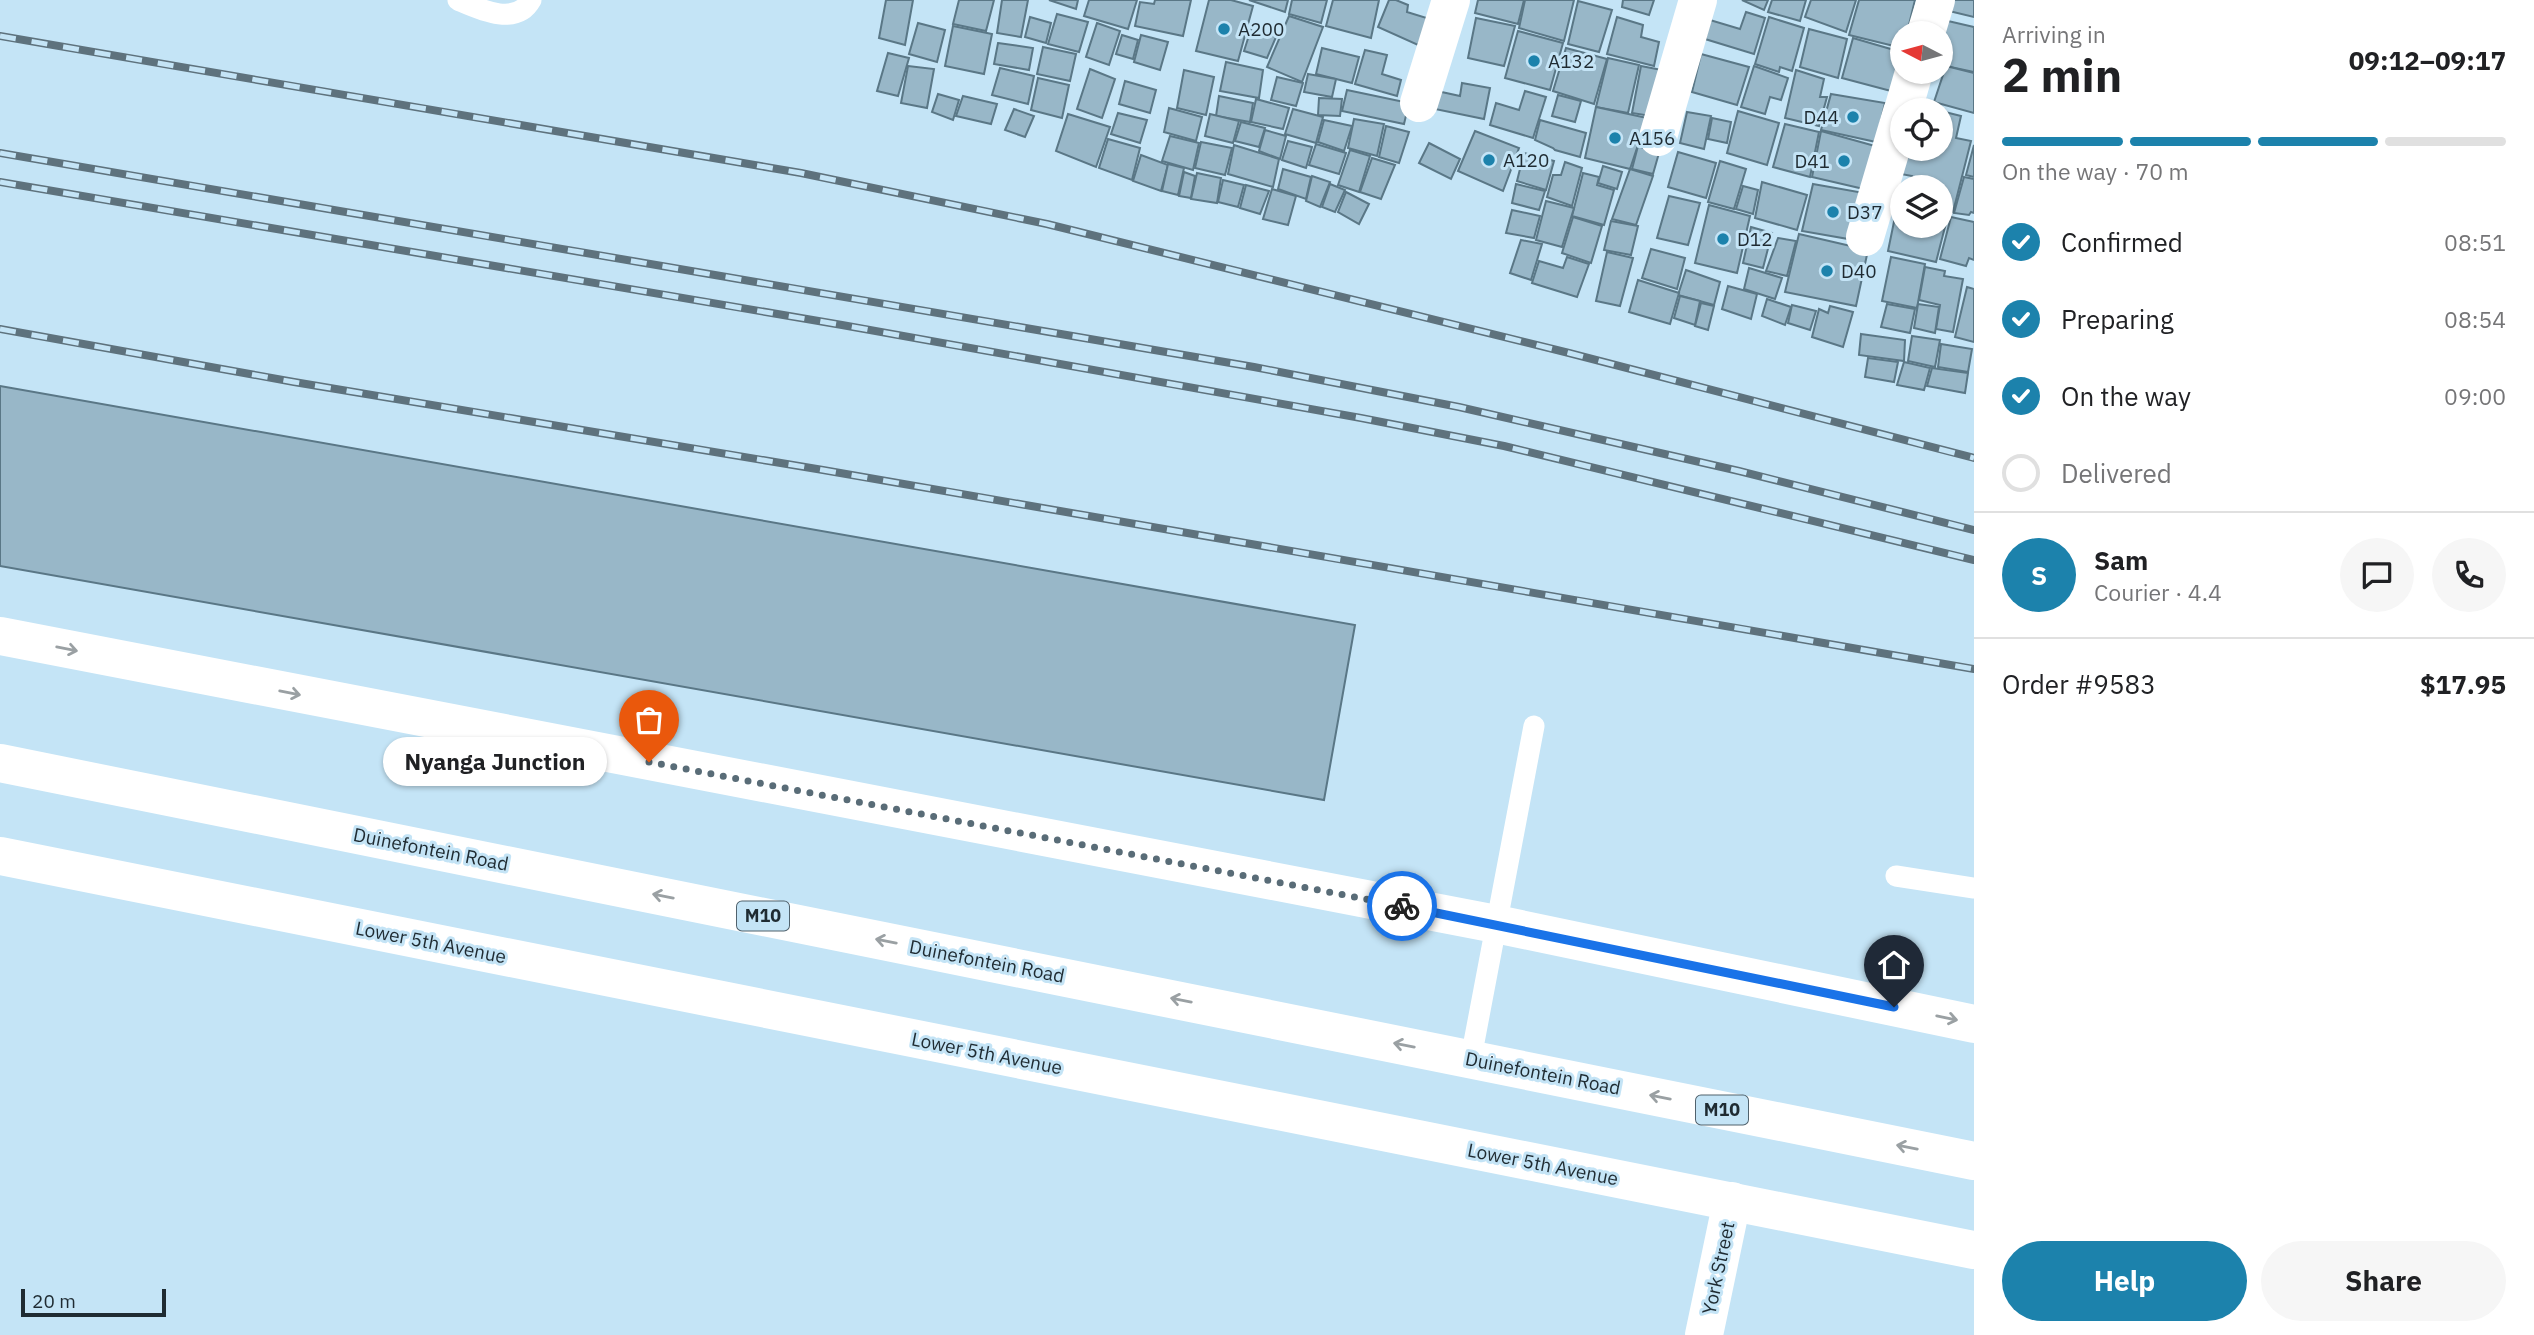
<!DOCTYPE html>
<meta charset="utf-8">
<style>
body{margin:0;font-family:"IBM Plex Sans",sans-serif;background:#f6f6f6;color:#202124;height:100vh;display:flex;flex-direction:column;font-size:26px;white-space:nowrap}
*{box-sizing:border-box;margin:0}
p{font-size:23px;color:#757577}
.icon{flex:none;width:38px;height:38px;fill:none;stroke:currentColor;stroke-width:2;stroke-linecap:round;stroke-linejoin:round}
.map{position:relative;flex:1;overflow:hidden}
.sheet{display:flex;flex-direction:column;background:#fff;width:560px}
.sheet>*{flex:none}
.needle{width:46px;rotate:276deg}
.controls{position:absolute;left:1890px;top:21px;display:grid;gap:14px}
.controls a{display:grid;place-items:center;width:63px;height:63px;border-radius:50%;background:#fff;box-shadow:0 2px 5px #0004;font-size:35px}
.scale{position:absolute;left:21px;bottom:18px;width:145px;box-sizing:border-box;padding-left:7px;border:4px solid #1f2b32;border-top:0;font-size:19px;line-height:24px;white-space:nowrap;color:#1f2b32;-webkit-text-stroke:5px #c4e4f6;paint-order:stroke}
.pin{position:absolute;display:grid;place-items:center;width:60px;height:60px;color:#fff;margin:-72px -30px;border-radius:50% 50% 50% 0;rotate:-45deg;box-shadow:0 0 7px #0007}
.pin .icon{rotate:45deg}
.courier{position:absolute;display:grid;place-items:center;width:70px;height:70px;margin:-35px;border:5px solid #1a73e8;border-radius:50%;background:#fff;color:#222;box-shadow:0 2px 9px #0007}
.bubble{position:absolute;height:49px;border-radius:24px;background:#fff;box-shadow:0 2px 5px #0004;font-size:23px;font-weight:800;line-height:49px;text-align:center}
.summary em{font-style:normal;font-weight:800}
.summary div{display:flex;flex-direction:column-reverse}
.summary{display:flex;align-items:center;justify-content:space-between;height:119px;padding:0 28px}
h1{font-size:46px;font-weight:800;line-height:52px}
.bar{display:grid;grid-template-columns:repeat(4,1fr);gap:10px 7px;align-content:center;height:84px;padding:0 28px}
.bar i{height:9px;border-radius:5px;background:#e0e0e0}
.bar .selected{background:#1c82ac}
.bar p{grid-column:span 4}
.line{display:flex;align-items:center;gap:18px;padding:0 28px;border-top:2px solid #e0e0e0}
.line div{flex:1}
.round{display:grid;place-items:center;flex:none;width:74px;height:74px;border-radius:37px;background:#f6f6f6}
ol{padding:0 28px;list-style:none}
li{display:flex;align-items:center;gap:21px;height:77px}
li p{margin-inline-start:auto}
li .icon{padding:7px;border-radius:50%;background:#1c82ac;color:#fff;stroke-width:4}
li:last-child{color:#757577}
li i{width:38px;height:38px;border:4px solid #e0e0e0;border-radius:50%}
.action{display:flex;gap:14px;margin-top:auto;padding:14px 28px}
.action a{flex:1;height:80px;border-radius:42px;background:#1c82ac;color:#fff;font-size:28px;font-weight:800;line-height:80px;text-align:center}
.action a+a{background:#f6f6f6;color:#202124}
main{display:flex;flex:1;min-height:0}
.map>svg:first-child{display:block}
.building{fill:#98b7c8;stroke:#5a7786;stroke-width:2}
.lines{fill:none;stroke-linecap:round;stroke-linejoin:round}
.service{stroke:#fff;stroke-width:21}
.minor{stroke:#fff;stroke-width:38}
.primary{stroke:#fff;stroke-width:38}
.rail-casing{stroke:#5e727d;stroke-width:8}
.rail{stroke:#c4e4f6;stroke-width:5;stroke-dasharray:16;stroke-linecap:butt}
.oneway{stroke:#9aa0a3}
.done{stroke:#596c77;stroke-width:7;stroke-dasharray:0 12.6}
.route{stroke:#1a73e8;stroke-width:9}
.poi-dot{fill:#1c82ac;stroke:#c4e4f6;stroke-width:2.5}
.labels{text-anchor:middle;stroke-width:6;stroke-linejoin:round;paint-order:stroke}
.shield{fill:#c4e4f6;stroke:#50626d;stroke-width:2}
.shield-label{font-size:18px;font-weight:bold;fill:#1f2b32}
.poi-label{font-size:19px;fill:#1f2b32;stroke:#c4e4f6;text-anchor:start}
.street-label{font-size:19px;fill:#1f2b32;stroke:#c4e4f6}
</style>
<main>
<div class="map">
<svg width="1974" height="1335" viewBox="0 0 1974 1335">
<rect width="100%" height="100%" fill="#c4e4f6"/>
<g class="building">
<path d="M886,0H913L905,45L879,38Z"/>
<path d="M959,0H994L986,31L953,24Z"/>
<path d="M1002,0H1028L1021,37L997,33Z"/>
<path d="M1049,0H1078L1076,9Z"/>
<path d="M1089,0H1137L1128,29L1084,16Z"/>
<path d="M1155,0H1191L1183,36L1135,26L1140,2L1154,4Z"/>
<path d="M1209,0H1231L1253,6L1238,61L1196,51Z"/>
<path d="M1249,0H1288L1285,12Z"/>
<path d="M1292,0H1327L1321,23L1289,14Z"/>
<path d="M1333,0H1379L1371,38L1326,26Z"/>
<path d="M1389,0H1396L1408,5L1407,12L1430,19L1418,45L1378,27Z"/>
<path d="M1478,0H1524L1518,24L1475,13Z"/>
<path d="M1525,0H1574L1564,41L1519,28Z"/>
<path d="M1623,0H1654L1649,15L1622,7Z"/>
<path d="M1742,0H1768L1764,10Z"/>
<path d="M1772,0H1806L1800,21L1768,12Z"/>
<path d="M1811,0H1856L1846,32L1805,17Z"/>
<path d="M1859,0H1915L1907,33H1902V48L1849,35Z"/>
<path d="M1951,0H1974V17L1949,11Z"/>
<path d="M1578,1L1612,10L1599,52L1568,44Z"/>
<path d="M1746,12L1765,18L1754,54L1705,39L1710,20L1740,29Z"/>
<path d="M1057,14L1088,22L1079,52L1048,44Z"/>
<path d="M1289,16L1323,27L1302,82L1267,67Z"/>
<path d="M1030,17L1051,23L1046,43L1025,37Z"/>
<path d="M1617,17L1643,25L1641,37L1659,42L1654,66L1607,54Z"/>
<path d="M1769,17L1804,28L1792,71L1780,67L1779,72L1755,64Z"/>
<path d="M1476,18L1515,26L1504,66L1468,58Z"/>
<path d="M1948,21L1974,27V72L1941,65V41Z"/>
<path d="M918,23L945,30L937,62L909,54Z"/>
<path d="M1097,23L1120,31L1109,65L1086,57Z"/>
<path d="M953,26L992,34L984,74L945,66Z"/>
<path d="M1251,29L1276,37L1267,58L1244,51Z"/>
<path d="M1809,29L1847,39L1838,78L1800,67Z"/>
<path d="M1518,31L1563,43L1550,90L1505,78Z"/>
<path d="M1122,35L1138,40L1133,59L1116,54Z"/>
<path d="M1141,35L1168,42L1160,70L1134,62Z"/>
<path d="M1853,38L1901,52L1891,91L1842,78Z"/>
<path d="M998,43L1033,48L1029,70L994,64Z"/>
<path d="M1043,47L1076,54L1070,81L1037,74Z"/>
<path d="M1322,48L1359,57L1352,83L1316,74Z"/>
<path d="M1566,48L1607,59L1594,104L1553,91Z"/>
<path d="M1365,50L1387,55L1382,74L1401,80L1397,96L1355,84Z"/>
<path d="M888,53L909,58L898,96L877,91Z"/>
<path d="M1701,54L1749,67L1737,105L1692,92Z"/>
<path d="M1608,58L1639,65L1628,113L1596,107Z"/>
<path d="M1226,62L1263,70L1259,98L1220,91Z"/>
<path d="M908,66L934,69L927,108L901,103Z"/>
<path d="M1641,66L1667,71L1657,117L1632,113Z"/>
<path d="M1754,66L1788,78L1781,100L1770,97L1765,114L1741,107Z"/>
<path d="M1946,66L1974,73V113L1934,102Z"/>
<path d="M1000,68L1034,76L1028,104L992,95Z"/>
<path d="M1090,69L1115,79L1102,118L1077,109Z"/>
<path d="M1184,70L1214,77L1206,115L1177,108Z"/>
<path d="M1796,70L1824,79L1820,97H1827L1819,126L1785,118Z"/>
<path d="M1308,74L1336,79L1332,97L1304,92Z"/>
<path d="M1277,77L1303,83L1296,106L1271,100Z"/>
<path d="M1038,78L1069,85L1062,118L1031,110Z"/>
<path d="M1125,81L1156,90L1150,113L1119,104Z"/>
<path d="M1462,83L1490,88L1484,119L1435,109L1437,91L1460,96Z"/>
<path d="M1347,90L1409,103L1404,124L1342,111Z"/>
<path d="M1525,91L1546,97L1533,138L1490,125L1496,103L1519,110Z"/>
<path d="M938,94L959,100L953,120L932,112Z"/>
<path d="M1831,94L1885,103L1876,142L1821,130Z"/>
<path d="M1558,95L1581,101L1575,122L1552,116Z"/>
<path d="M963,96L997,104L991,124L956,116Z"/>
<path d="M1219,96L1253,103L1250,122L1216,116Z"/>
<path d="M1319,98L1342,99L1340,116L1318,115Z"/>
<path d="M1256,99L1289,108L1283,129L1251,122Z"/>
<path d="M1596,107L1647,118L1630,169L1585,158Z"/>
<path d="M1169,108L1202,117L1196,141L1164,132Z"/>
<path d="M1014,109L1034,116L1025,137L1005,130Z"/>
<path d="M1293,109L1323,117L1316,143L1285,134Z"/>
<path d="M1738,111L1779,123L1767,165L1727,153Z"/>
<path d="M1941,111L1961,116L1956,138L1971,141L1953,212L1941,209V187H1910L1912,176L1901,174L1908,149H1941Z"/>
<path d="M1687,112L1711,116L1704,149L1680,143Z"/>
<path d="M1118,113L1147,120L1140,143L1111,134Z"/>
<path d="M1068,114L1110,127L1096,167L1056,151Z"/>
<path d="M1210,114L1239,121L1233,143L1205,136Z"/>
<path d="M1712,118L1731,122L1727,143L1708,139Z"/>
<path d="M1354,119L1384,124L1377,156L1348,148Z"/>
<path d="M1324,120L1352,126L1344,151L1318,142Z"/>
<path d="M1540,120L1586,133L1580,157L1555,150L1553,148L1535,140Z"/>
<path d="M1241,122L1265,128L1259,147L1235,141Z"/>
<path d="M1785,124L1819,132L1810,177L1773,167Z"/>
<path d="M1386,126L1409,132L1399,163L1379,157Z"/>
<path d="M1265,130L1286,136L1280,159L1259,151Z"/>
<path d="M1475,131L1519,148L1503,191L1458,171Z"/>
<path d="M1821,131L1875,146L1868,190L1812,177Z"/>
<path d="M1170,136L1199,143L1193,170L1162,161Z"/>
<path d="M1108,139L1140,148L1132,180L1099,168Z"/>
<path d="M1288,141L1312,147L1306,168L1282,160Z"/>
<path d="M1201,142L1232,148L1225,175L1195,168Z"/>
<path d="M1429,143L1460,159L1451,179L1419,163Z"/>
<path d="M1316,144L1346,153L1339,174L1309,165Z"/>
<path d="M1234,145L1279,159L1273,187L1228,174Z"/>
<path d="M1974,145V177L1966,175Z"/>
<path d="M1638,146L1659,153L1653,174L1632,169Z"/>
<path d="M1350,150L1370,156L1359,192L1338,185Z"/>
<path d="M1678,152L1716,163L1706,198L1668,187Z"/>
<path d="M1524,153L1554,161L1546,190L1517,181Z"/>
<path d="M1141,155L1168,165L1161,191L1133,181Z"/>
<path d="M1372,158L1395,165L1381,199L1360,192Z"/>
<path d="M1720,161L1746,169L1734,209L1708,202Z"/>
<path d="M1565,162L1582,168L1572,206L1547,197L1553,175H1561Z"/>
<path d="M1168,164L1184,168L1178,195L1162,191Z"/>
<path d="M1603,166L1622,172L1617,189L1598,183Z"/>
<path d="M1283,169L1311,177L1306,199L1278,189Z"/>
<path d="M1630,169L1653,176L1636,225L1612,219Z"/>
<path d="M1184,172L1195,176L1191,198L1179,196Z"/>
<path d="M1197,173L1221,178L1217,203L1191,199Z"/>
<path d="M1583,173L1599,177L1597,185L1614,190L1604,225L1572,216Z"/>
<path d="M1312,176L1330,182L1320,207L1306,201Z"/>
<path d="M1964,177L1974,179V213L1971,212L1969,215L1954,213Z"/>
<path d="M1223,180L1244,185L1238,207L1218,202Z"/>
<path d="M1762,182L1807,195L1797,230L1755,218Z"/>
<path d="M1330,184L1345,190L1335,212L1322,207Z"/>
<path d="M1516,184L1545,191L1539,210L1512,203Z"/>
<path d="M1813,184L1864,193L1854,240L1802,231Z"/>
<path d="M1246,185L1269,191L1260,214L1240,208Z"/>
<path d="M1743,186L1758,190L1753,214L1736,209Z"/>
<path d="M1272,189L1296,196L1288,225L1263,219Z"/>
<path d="M1346,192L1369,204L1359,224L1338,212Z"/>
<path d="M1669,196L1700,203L1688,245L1657,238Z"/>
<path d="M1546,201L1574,208L1562,247L1536,240Z"/>
<path d="M1709,205L1750,216L1737,273L1695,263Z"/>
<path d="M1512,210L1540,216L1534,238L1506,233Z"/>
<path d="M1896,212L1902,213V226H1941V222L1946,223L1936,262L1888,251Z"/>
<path d="M1573,217L1602,226L1591,263L1562,253Z"/>
<path d="M1951,217L1974,222V260L1969,258L1966,266L1940,259Z"/>
<path d="M1611,221L1638,226L1631,255L1604,250Z"/>
<path d="M1751,227L1772,233L1763,268L1743,263Z"/>
<path d="M1799,234L1868,250L1856,306L1785,292Z"/>
<path d="M1778,238L1796,241L1787,276L1766,271Z"/>
<path d="M1521,240L1542,244L1531,280L1510,273Z"/>
<path d="M1651,249L1685,258L1677,289L1642,278Z"/>
<path d="M1607,252L1633,258L1620,306L1596,301Z"/>
<path d="M1567,257L1589,264L1577,297L1532,283L1539,261L1563,268Z"/>
<path d="M1891,257L1925,264L1917,308L1882,301Z"/>
<path d="M1925,267L1945,271L1944,276L1963,279L1953,332L1936,329L1940,305L1919,300Z"/>
<path d="M1749,268L1782,278L1775,299L1744,289Z"/>
<path d="M1686,270L1720,282L1714,305L1678,295Z"/>
<path d="M1638,280L1679,293L1670,324L1629,312Z"/>
<path d="M1728,286L1757,294L1751,319L1722,309Z"/>
<path d="M1967,287L1974,289V342L1955,337Z"/>
<path d="M1680,296L1700,301L1695,325L1674,318Z"/>
<path d="M1767,299L1791,307L1785,325L1762,316Z"/>
<path d="M1701,303L1714,306L1708,330L1695,326Z"/>
<path d="M1887,304L1915,309L1910,333L1881,327Z"/>
<path d="M1918,304L1939,307L1935,333L1914,328Z"/>
<path d="M1792,305L1816,311L1810,330L1788,323Z"/>
<path d="M1830,306L1853,312L1843,347L1812,337L1819,309L1828,313Z"/>
<path d="M1861,334L1905,340L1904,361L1859,355Z"/>
<path d="M1912,336L1940,340L1935,367L1908,361Z"/>
<path d="M1941,344L1972,349L1968,372L1938,367Z"/>
<path d="M1868,358L1898,362L1894,382L1865,377Z"/>
<path d="M1904,362L1930,368L1924,390L1897,385Z"/>
<path d="M1932,368L1968,373L1965,393L1927,386Z"/>
<path d="M0,386L1355,625L1324,800L0,566Z"/>
</g>
<g class="lines">
<g class="service">
<path d="M458,0C479,9 516,27 531,0"/>
<path d="M1896,876L1974,888"/>
<path d="M1471,1058L1534,726"/>
</g>
<g class="minor">
<path d="M1926,33L1936,0"/>
<path d="M1419,103L1451,0"/>
<path d="M1903,110L1914,72"/>
<path d="M1658,137L1698,0"/>
<path d="M1865,237L1902,112"/>
<path d="M0,856L1974,1250"/>
<path d="M1704,1335L1732,1201"/>
</g>
<g class="primary">
<path d="M0,636L1496,924L1974,1024"/>
<path d="M0,763L1974,1161"/>
</g>
<defs>
<g id="rail">
<path d="M0,36L801,173L1047,224L1569,353L1974,458"/>
<path d="M0,153L1254,367L1459,407L1739,471L1974,530"/>
<path d="M0,182L842,325L1361,418L1504,446L1974,560"/>
<path d="M0,329L294,382L823,470L1974,669"/>
</g>
</defs>
<use href="#rail" class="rail-casing"/>
<use href="#rail" class="rail"/>
</g>
<defs><path id="oneway-shaft" d="M-6 0H5M1.5-3L5.5 0L1.5 3" fill="none" stroke-width="1.6" stroke-linecap="round" stroke-linejoin="round" transform="scale(1.75)"/></defs>
<g class="oneway">
<use href="#oneway-shaft" transform="translate(67 649) rotate(11)"/>
<use href="#oneway-shaft" transform="translate(290 693) rotate(11)"/>
<use href="#oneway-shaft" transform="translate(663 896) rotate(-169)"/>
<use href="#oneway-shaft" transform="translate(886 941) rotate(-169)"/>
<use href="#oneway-shaft" transform="translate(1181 1000) rotate(-169)"/>
<use href="#oneway-shaft" transform="translate(1947 1018) rotate(12)"/>
<use href="#oneway-shaft" transform="translate(1404 1045) rotate(-169)"/>
<use href="#oneway-shaft" transform="translate(1660 1097) rotate(-169)"/>
<use href="#oneway-shaft" transform="translate(1907 1147) rotate(-169)"/>
</g>
<g class="lines">
<path class="done" d="M649,762L1402,906"/>
<path class="route" d="M1402,906L1894,1007"/>
</g>
<g class="poi-dot">
<circle cx="1224" cy="29" r="7"/>
<circle cx="1534" cy="61" r="7"/>
<circle cx="1853" cy="117" r="7"/>
<circle cx="1615" cy="138" r="7"/>
<circle cx="1489" cy="160" r="7"/>
<circle cx="1844" cy="161" r="7"/>
<circle cx="1833" cy="212" r="7"/>
<circle cx="1723" cy="239" r="7"/>
<circle cx="1827" cy="271" r="7"/>
</g>
<g class="labels">
<g class="shield">
<rect x="737" y="901.5" width="52" height="29" rx="5"/>
<rect x="1696" y="1095.5" width="52" height="29" rx="5"/>
</g>
<g class="shield-label">
<text x="763" y="922">M10</text>
<text x="1722" y="1116">M10</text>
</g>
<g class="poi-label">
<text x="1238" y="36">A200</text>
<text x="1548" y="68">A132</text>
<text x="1839" y="124" text-anchor="end">D44</text>
<text x="1629" y="145">A156</text>
<text x="1503" y="167">A120</text>
<text x="1830" y="168" text-anchor="end">D41</text>
<text x="1847" y="219">D37</text>
<text x="1737" y="246">D12</text>
<text x="1841" y="278">D40</text>
</g>
<g class="street-label">
<text transform="translate(431 849) rotate(11)" y="7">Duinefontein Road</text>
<text transform="translate(431 942) rotate(11)" y="7">Lower 5th Avenue</text>
<text transform="translate(987 961) rotate(11)" y="7">Duinefontein Road</text>
<text transform="translate(987 1053) rotate(11)" y="7">Lower 5th Avenue</text>
<text transform="translate(1543 1073) rotate(11)" y="7">Duinefontein Road</text>
<text transform="translate(1543 1164) rotate(11)" y="7">Lower 5th Avenue</text>
<text transform="translate(1718 1268) rotate(-78)" y="7">York Street</text>
</g>
</g>
</svg>
<div class="controls">
<a><svg class="needle" viewBox="-14 -14 28 28"><path d="M0-13l5 13h-10z" fill="#e53935"/><path d="M0 13l5-13h-10z" fill="#757577"/></svg></a>
<a><svg class="icon" aria-label="locate" viewBox="0 0 24 24"><circle cx="12" cy="12" r="6"/><path d="M12 2v4M12 18v4M2 12h4M18 12h4"/></svg></a>
<a><svg class="icon" aria-label="layers" viewBox="0 0 24 24"><path d="M12 4l9 5-9 5-9-5zM3 14l9 5 9-5"/></svg></a>
</div>
<div class="scale">20 m</div>
<div class="pin" style="left:649px;top:762px;background:#ea580c"><svg class="icon" aria-label="bag" viewBox="0 0 24 24"><path d="M5 8h14l-1 12H6zM9 8a3 3 0 0 1 6 0"/></svg></div>
<div class="pin" style="left:1894px;top:1007px;background:#1f2937"><svg class="icon" aria-label="home" viewBox="0 0 24 24"><path d="M3 11l9-7 9 7M6 9v11h12V9"/></svg></div>
<div class="courier" style="left:1402px;top:906px"><svg class="icon" aria-label="bike" viewBox="0 0 24 24"><circle cx="6" cy="16" r="4"/><circle cx="18" cy="16" r="4"/><path d="M6 16l4-8h5l3 8M10 8l3 8H6M13 5h3"/></svg></div>
<div class="bubble" style="left:383px;top:737px;width:224px">Nyanga Junction</div>
</div>
<section class="sheet">
<div class="summary"><div><h1>2 min</h1><p>Arriving in</p></div><em>09:12–09:17</em></div>
<div class="bar"><i class="selected"></i><i class="selected"></i><i class="selected"></i><i></i><p>On the way · 70 m</p></div>
<ol>
<li><svg class="icon" aria-label="check" viewBox="0 0 24 24"><path d="M5 12l5 5 9-10"/></svg>Confirmed<p>08:51</p></li>
<li><svg class="icon" aria-label="check" viewBox="0 0 24 24"><path d="M5 12l5 5 9-10"/></svg>Preparing<p>08:54</p></li>
<li><svg class="icon" aria-label="check" viewBox="0 0 24 24"><path d="M5 12l5 5 9-10"/></svg>On the way<p>09:00</p></li>
<li><i></i>Delivered</li>
</ol>
<div class="line" style="height:126px"><b class="round" style="background:#1c82ac;color:#fff">S</b><div><b>Sam</b><p>Courier · 4.4</p></div><a class="round"><svg class="icon" aria-label="chat" viewBox="0 0 24 24"><path d="M4 5h16v11H9l-5 4z"/></svg></a><a class="round"><svg class="icon" aria-label="phone" viewBox="0 0 24 24"><path d="M5 4h4l2 5-3 2q2 4 5 5l2-3 5 2v4C11 20 4 13 5 4z"/></svg></a></div>
<div class="line" style="height:91px"><div>Order #9583</div><b>$17.95</b></div>
<div class="action"><a>Help</a><a>Share</a></div>
</section>
</main>
